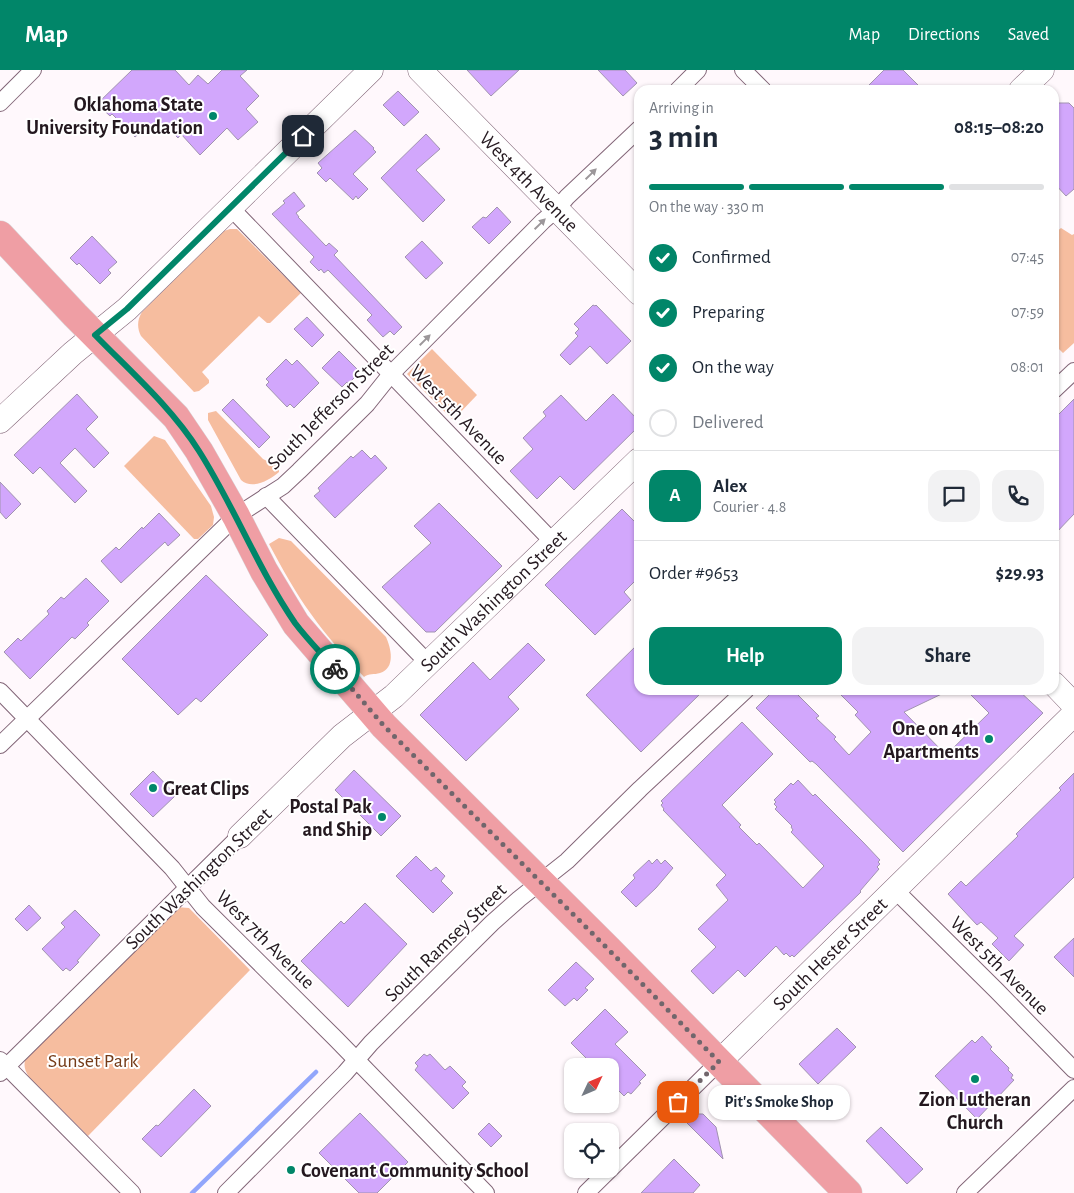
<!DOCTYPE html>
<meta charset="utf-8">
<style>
body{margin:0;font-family:"Alegreya Sans",sans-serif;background:#f2f2f3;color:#1f2937;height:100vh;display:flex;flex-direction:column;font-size:19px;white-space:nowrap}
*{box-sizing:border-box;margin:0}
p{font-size:16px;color:#747a83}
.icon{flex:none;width:28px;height:28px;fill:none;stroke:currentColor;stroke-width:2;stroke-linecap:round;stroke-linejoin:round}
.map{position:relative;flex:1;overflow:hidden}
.details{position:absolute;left:634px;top:15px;width:425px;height:610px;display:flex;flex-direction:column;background:#fff;border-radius:15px;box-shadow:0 1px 4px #0004}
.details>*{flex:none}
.needle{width:32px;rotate:46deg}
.tools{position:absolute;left:564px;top:988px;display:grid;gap:10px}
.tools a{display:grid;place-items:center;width:55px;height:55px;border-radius:10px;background:#fff;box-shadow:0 1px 4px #0004;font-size:25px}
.pin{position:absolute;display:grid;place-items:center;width:42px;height:42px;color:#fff;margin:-21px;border-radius:10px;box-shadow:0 2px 8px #0006}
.courier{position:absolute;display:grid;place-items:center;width:50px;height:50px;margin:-25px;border:4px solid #018669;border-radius:50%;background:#fff;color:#222;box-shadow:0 1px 6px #0007}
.bubble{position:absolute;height:35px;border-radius:15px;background:#fff;box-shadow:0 1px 4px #0004;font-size:16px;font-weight:600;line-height:35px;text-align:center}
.head em{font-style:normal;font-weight:600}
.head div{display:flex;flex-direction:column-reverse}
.head{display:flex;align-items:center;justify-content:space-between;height:85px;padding:0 15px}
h1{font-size:32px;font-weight:600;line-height:38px}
.bar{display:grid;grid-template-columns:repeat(4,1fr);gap:8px 5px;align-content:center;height:60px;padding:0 15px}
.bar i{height:6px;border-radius:4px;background:#e0e1e3}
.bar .selected{background:#018669}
.bar p{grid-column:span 4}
.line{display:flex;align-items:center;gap:12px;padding:0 15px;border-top:1px solid #e0e1e3}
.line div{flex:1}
.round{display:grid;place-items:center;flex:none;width:52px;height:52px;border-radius:15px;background:#f2f2f3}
ol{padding:0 15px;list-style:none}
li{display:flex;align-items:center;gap:15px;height:55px}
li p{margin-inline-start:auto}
li .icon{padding:5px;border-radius:50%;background:#018669;color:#fff;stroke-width:4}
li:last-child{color:#747a83}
li i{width:28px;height:28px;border:2px solid #e0e1e3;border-radius:50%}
.cta{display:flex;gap:10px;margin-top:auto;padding:10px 15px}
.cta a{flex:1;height:58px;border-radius:15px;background:#018669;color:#fff;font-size:20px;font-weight:600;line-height:58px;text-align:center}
.cta a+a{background:#f2f2f3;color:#1f2937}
header{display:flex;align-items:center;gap:30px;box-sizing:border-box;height:70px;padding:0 25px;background:#018669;color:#fff}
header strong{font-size:24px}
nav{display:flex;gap:28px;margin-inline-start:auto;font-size:18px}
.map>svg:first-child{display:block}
.green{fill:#f6bd9f}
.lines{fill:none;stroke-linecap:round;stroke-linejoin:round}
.stream{stroke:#92a6fb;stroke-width:4.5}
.building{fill:#d2a7fc;stroke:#a193b0}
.street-casing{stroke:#826577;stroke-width:18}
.secondary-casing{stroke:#826577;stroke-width:25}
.highway-casing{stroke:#d8d5d7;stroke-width:29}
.street{stroke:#fff;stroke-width:16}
.secondary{stroke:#fff;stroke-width:24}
.highway{stroke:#ef9ea4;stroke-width:28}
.oneway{fill:#9c979a}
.done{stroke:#71666c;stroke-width:5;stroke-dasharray:0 9}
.route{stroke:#018669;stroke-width:6}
.poi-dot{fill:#018669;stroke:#fff;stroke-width:2}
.labels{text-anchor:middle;stroke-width:4;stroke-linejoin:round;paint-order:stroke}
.poi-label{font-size:20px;font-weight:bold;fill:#24181f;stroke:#fff;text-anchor:end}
.street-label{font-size:20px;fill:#24181f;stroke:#fff}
.park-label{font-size:20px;fill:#753b18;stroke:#fff}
</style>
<header>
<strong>Map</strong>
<nav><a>Map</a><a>Directions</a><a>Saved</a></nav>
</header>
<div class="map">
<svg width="1074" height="1123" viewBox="0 0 1074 1123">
<rect width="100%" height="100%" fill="#fff8fc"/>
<g class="green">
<path d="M1061,158L1072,165L1074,164V273L1063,283L1054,274V164Z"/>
<path d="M230,159H237L301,223L270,253H267L259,246L202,302L209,310V313L199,321L194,322L141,266C137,258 137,250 142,242L224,161Z"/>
<path d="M432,279L477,325L453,350L407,304Z"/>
<path d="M216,341L263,389L279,397V402C270,410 252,420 241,410L208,350V343Z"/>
<path d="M154,366L165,370L211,436L214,447L213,455L198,469H194L124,396Z"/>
<path d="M279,468L291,471L386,567C391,578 396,598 380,603C374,605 369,603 364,607C346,587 327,567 311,544C295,522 282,498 269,474Z"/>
<path d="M175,837L189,838L250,900L88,1066L29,1007C24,999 23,994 27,985Z"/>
</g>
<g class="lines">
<path class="stream" d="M192,1123L316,1002"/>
</g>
<g class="building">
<path d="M132,0H175L189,15L198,5L208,14L222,0H247L240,6L259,26L246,39L258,52L238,70L227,58L200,85L181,64L178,68L165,55L157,63L149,55L135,67L112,44L110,46L97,34Z"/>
<path d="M467,0H519L491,26Z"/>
<path d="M598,0H625L637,13L623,26Z"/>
<path d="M884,0H903L923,20H864Z"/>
<path d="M398,21L419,42L404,56L383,35Z"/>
<path d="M1054,33H1069L1074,38V119L1066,126L1054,113Z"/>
<path d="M355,60L374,78L373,79L376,82L353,104L368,119L358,129L356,126L353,130L330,108L326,112L317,103L322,98L318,93Z"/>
<path d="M426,64L440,79L416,100L445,130L423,152L381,108Z"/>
<path d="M294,122L305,136L296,143L299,147H298L326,176L329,173L338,181L334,185L402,257L394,265L390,261L383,267L367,250L372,245L328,200L324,203L321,199L319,201L310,192L314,187L272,144L285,133L283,131Z"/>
<path d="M497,137L511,152L489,174L472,157L483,147L486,148Z"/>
<path d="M92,166L117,192L108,200L111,203L100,214L79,193L77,195L70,188Z"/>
<path d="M422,171L443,193L426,209L405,187Z"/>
<path d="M593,235L595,236L596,235L631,271L607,294L590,276L570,295L560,285L578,266L575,263L579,259L574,254Z"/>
<path d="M307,247L324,265L312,277L294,259Z"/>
<path d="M339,281L360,302L348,314L347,312L342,317L322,298Z"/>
<path d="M286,289L292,295L297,290L319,313L294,338L290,334L287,337L266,315L269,312L266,309Z"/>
<path d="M77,324L98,347L86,359L109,383L94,398L75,378L60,393L87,421L75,433L40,397L33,404L14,385Z"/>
<path d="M613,324L639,351V356L574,420L560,406L537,429L510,401L533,379L523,368L546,346L543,342L561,325L586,351Z"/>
<path d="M233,329L270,367L259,378L222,340Z"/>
<path d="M1074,329V444L1054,465V349Z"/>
<path d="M362,380L371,389L375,385L387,398L335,448L314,426L320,421L318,418L351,386L353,388Z"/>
<path d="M0,412L21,434L6,449L0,442Z"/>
<path d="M439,433L502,496L435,562H426L382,517L431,473L414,456Z"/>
<path d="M622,439L639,456V507L624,522L631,530L595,565L545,515Z"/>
<path d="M159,443L180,465L168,476L165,472L121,513L101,491L116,477L119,480L142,457L143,459Z"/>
<path d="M206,505L268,565L201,632L196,628L178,645L122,589Z"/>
<path d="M86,508L109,531L87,553L89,555L75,569L72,567L30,609L4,582L18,568L21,571L49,544L47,541L61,527L64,529Z"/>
<path d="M528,573L545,590L508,627L519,639L466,691L420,645L473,592L490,610Z"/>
<path d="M639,573V620H704L641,682L586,625Z"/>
<path d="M774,620H793L819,646L816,648L836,667L834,669L849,685L871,662L855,645L858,642L836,620H950L904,642L946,685L989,643L966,620H1018L1043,643L903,782L816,694L812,691L810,692L756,638Z"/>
<path d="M742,652L773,684L722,735L741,755L739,757L757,775L759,773L803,818L824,796L791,762L793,760L791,757L792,756L775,739L777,737L774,734L776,732L774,730L791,713L793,715L798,710L813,726L815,724L863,772L880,790L878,792L880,794L877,797L879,799L860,821L861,822L794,887L792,885L790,887L786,883L784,885L776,876L745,907L738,900L713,924L691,901L716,877L698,859L728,830L716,815L726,805L663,740L664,739L661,735L663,733L661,731Z"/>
<path d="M354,700L401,746L381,766L335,720Z"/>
<path d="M153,701L176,725L153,747L130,724Z"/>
<path d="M1074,703V807L1014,866L1024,875L1009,891L992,874L998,868L981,852L977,855L948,824L961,811L966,816L1018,766L1016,764L1061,720L1059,718Z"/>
<path d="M416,786L431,801L436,797L445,806L441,811L453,823L433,843L396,806Z"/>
<path d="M657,789L661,794L665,790L673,798L656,818L636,837L621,822L635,808L633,805L649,790L652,794Z"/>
<path d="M365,833L407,874L348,937L301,891L341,851L344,854Z"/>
<path d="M29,835L41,848L27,861L15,849Z"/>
<path d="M75,840L100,865L77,891L79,892L70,901L66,898L63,901L42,879L65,857L61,853Z"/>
<path d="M1074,868V907L1054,887Z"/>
<path d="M576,892L594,909L585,918L588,920L577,931L574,928L565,936L548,920Z"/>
<path d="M605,939L628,962L615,974L646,1005L639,1012L641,1013L631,1024L628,1022L624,1026L610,1012V996H594L571,973Z"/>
<path d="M837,958L856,977L818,1014L799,994Z"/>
<path d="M982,966L992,977L990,979L1009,998L1008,1000L1013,1005L1011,1008L1014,1010L977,1049L935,1006L972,970L975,973Z"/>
<path d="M424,984L427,986L430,984L445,1000L450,996L466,1012L462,1016L469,1023L453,1039L415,1000L418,996L415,993Z"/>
<path d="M194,1019L211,1036L161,1087L142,1069L156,1055L158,1056Z"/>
<path d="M360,1043L408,1092L377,1123H359L319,1083Z"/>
<path d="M697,1044H703L716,1057L723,1089L687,1053Z"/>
<path d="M489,1053L502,1066L491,1077L478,1064Z"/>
<path d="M881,1057L923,1099L907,1114L866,1071Z"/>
<path d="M674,1089L700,1115L693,1123H641Z"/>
</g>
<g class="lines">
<defs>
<g id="street">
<path d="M743,0L763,20"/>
<path d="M678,20L698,0"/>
<path d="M0,33L33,0"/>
<path d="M230,137L553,472"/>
<path d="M1054,320L1074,301"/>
<path d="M266,426L428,593"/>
<path d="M0,621L172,798L203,837L336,969L486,1123"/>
<path d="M0,675L236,446L283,416L299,401L367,334L391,304L543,151L557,139L567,127L639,59"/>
<path d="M895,820L997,921L1074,1000"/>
<path d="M0,990L132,1123"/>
<path d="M0,1003L240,766"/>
<path d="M226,1123L345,1003L371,973L492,853L519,829L567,791L640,719L746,620"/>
<path d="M586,1123L719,992"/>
<path d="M965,1123L1074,1018"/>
</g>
<g id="secondary">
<path id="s1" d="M420,0L639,223"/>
<path d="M1021,20L1042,0"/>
<path d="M0,351L73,283L127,239L371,0"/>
<path d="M1054,614L1074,635"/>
<path id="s2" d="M240,766L342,666L394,626L639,390"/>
<path id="s3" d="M719,992L1074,644"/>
</g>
<path id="highway" d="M0,165L75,245L176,347L199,381L236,446L264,501L296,554L384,656L608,879L848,1123"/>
</defs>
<use href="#street" class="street-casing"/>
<use href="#secondary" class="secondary-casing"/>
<use href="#highway" class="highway-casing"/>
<use href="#street" class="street"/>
<use href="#secondary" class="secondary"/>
<use href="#highway" class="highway"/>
</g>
<defs><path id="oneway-solid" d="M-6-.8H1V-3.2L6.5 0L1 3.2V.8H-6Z" transform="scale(1.25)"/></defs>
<g class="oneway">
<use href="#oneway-solid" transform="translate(591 104) rotate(-44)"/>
<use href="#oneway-solid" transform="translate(540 154) rotate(-44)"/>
<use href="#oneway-solid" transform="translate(425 270) rotate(-45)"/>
</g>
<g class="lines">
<path class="done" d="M335,599L384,656L608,879L719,992L678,1032"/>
<path class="route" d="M303,66L127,239L95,265C131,302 171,337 199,381C234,436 258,499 295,553C307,569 322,584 335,599"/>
</g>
<g class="poi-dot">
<circle cx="213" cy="46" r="5"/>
<circle cx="989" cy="669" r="5"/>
<circle cx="153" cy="718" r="5"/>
<circle cx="382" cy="747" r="5"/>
<circle cx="975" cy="1009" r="5"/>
<circle cx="291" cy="1100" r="5"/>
</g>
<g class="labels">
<g class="poi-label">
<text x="203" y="41">Oklahoma State<tspan x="203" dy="23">University Foundation</tspan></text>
<text x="979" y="665">One on 4th<tspan x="979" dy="23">Apartments</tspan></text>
<text x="163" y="725" text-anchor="start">Great Clips</text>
<text x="372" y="743">Postal Pak<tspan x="372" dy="23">and Ship</tspan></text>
<text x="975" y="1036" text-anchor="middle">Zion Lutheran<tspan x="975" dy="23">Church</tspan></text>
<text x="301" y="1107" text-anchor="start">Covenant Community School</text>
</g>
<g class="street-label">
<text dy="7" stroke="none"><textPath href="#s1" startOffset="156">West 4th Avenue</textPath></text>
<text transform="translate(330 336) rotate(-45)" y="7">South Jefferson Street</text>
<text transform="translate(459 344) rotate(46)" y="7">West 5th Avenue</text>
<text dy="7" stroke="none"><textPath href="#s2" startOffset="346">South Washington Street</textPath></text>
<text transform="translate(198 808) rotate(-44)" y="7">South Washington Street</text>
<text transform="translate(266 869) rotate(45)" y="7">West 7th Avenue</text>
<text transform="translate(445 872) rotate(-44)" y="7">South Ramsey Street</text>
<text dy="7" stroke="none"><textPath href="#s3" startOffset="155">South Hester Street</textPath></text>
<text transform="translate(1000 895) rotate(45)" y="7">West 5th Avenue</text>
</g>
<g class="park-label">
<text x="93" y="997">Sunset Park</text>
</g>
</g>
</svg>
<div class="tools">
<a><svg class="needle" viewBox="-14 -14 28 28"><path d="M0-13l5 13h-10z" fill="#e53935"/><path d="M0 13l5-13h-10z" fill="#747a83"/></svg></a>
<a><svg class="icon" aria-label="locate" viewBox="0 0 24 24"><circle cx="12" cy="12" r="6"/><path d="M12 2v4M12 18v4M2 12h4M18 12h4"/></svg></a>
</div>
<div class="pin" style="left:678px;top:1032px;background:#ea580c"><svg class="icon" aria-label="bag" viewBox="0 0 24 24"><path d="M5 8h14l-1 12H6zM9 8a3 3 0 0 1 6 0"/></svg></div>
<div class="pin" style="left:303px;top:66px;background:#1f2937"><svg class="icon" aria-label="home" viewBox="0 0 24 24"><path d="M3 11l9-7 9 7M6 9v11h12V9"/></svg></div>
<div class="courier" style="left:335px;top:599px"><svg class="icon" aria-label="bike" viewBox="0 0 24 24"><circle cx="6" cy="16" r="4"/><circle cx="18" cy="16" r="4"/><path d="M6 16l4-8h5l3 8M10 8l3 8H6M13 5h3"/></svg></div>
<div class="bubble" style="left:708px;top:1015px;width:142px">Pit's Smoke Shop</div>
<section class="details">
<div class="head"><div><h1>3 min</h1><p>Arriving in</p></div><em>08:15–08:20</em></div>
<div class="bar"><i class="selected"></i><i class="selected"></i><i class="selected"></i><i></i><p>On the way · 330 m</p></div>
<ol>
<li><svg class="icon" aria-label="check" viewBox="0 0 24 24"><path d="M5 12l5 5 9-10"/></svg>Confirmed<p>07:45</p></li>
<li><svg class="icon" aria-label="check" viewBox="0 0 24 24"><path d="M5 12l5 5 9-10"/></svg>Preparing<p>07:59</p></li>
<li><svg class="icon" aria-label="check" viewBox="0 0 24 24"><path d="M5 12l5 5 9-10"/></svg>On the way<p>08:01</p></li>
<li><i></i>Delivered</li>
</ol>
<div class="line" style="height:90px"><b class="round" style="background:#018669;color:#fff">A</b><div><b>Alex</b><p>Courier · 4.8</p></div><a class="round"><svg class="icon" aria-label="chat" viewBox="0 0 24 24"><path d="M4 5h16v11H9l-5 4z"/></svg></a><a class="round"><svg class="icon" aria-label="phone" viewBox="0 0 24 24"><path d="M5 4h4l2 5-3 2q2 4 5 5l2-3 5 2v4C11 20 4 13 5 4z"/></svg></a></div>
<div class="line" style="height:65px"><div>Order #9653</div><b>$29.93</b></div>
<div class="cta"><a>Help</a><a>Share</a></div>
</section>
</div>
